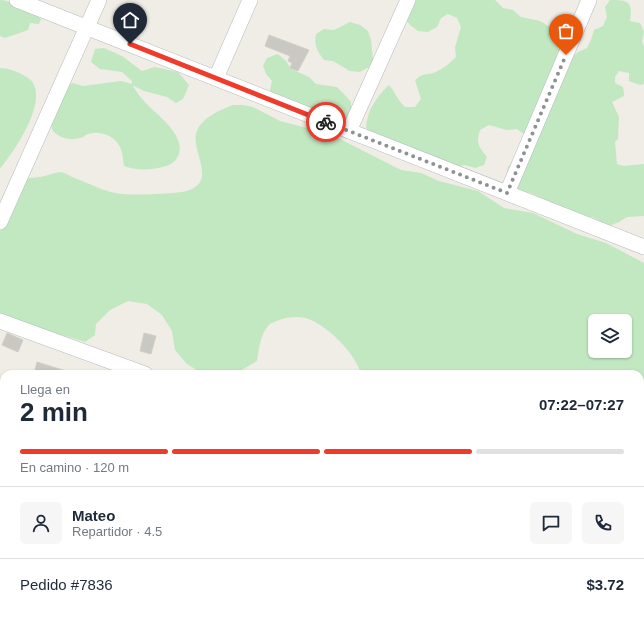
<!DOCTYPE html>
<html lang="es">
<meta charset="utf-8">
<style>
body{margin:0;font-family:Helvetica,sans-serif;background:#f6f6f7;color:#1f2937;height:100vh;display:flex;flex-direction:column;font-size:15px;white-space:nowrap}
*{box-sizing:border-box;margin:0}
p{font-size:13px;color:#747a83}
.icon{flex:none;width:22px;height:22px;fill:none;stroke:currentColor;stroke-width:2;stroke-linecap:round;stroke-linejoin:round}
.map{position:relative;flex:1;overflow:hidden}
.sheet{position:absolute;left:0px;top:370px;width:644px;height:248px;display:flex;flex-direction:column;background:#fff;border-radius:12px 12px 0 0;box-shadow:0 1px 3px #0004}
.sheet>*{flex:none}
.buttons{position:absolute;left:588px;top:314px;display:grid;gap:8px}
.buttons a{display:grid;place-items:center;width:44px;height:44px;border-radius:6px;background:#fff;box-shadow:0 1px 3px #0004;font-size:20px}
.pin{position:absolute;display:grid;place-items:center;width:34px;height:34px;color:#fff;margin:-41px -17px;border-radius:50% 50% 50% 0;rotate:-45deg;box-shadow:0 0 4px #0007}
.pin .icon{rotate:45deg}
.courier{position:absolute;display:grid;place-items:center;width:40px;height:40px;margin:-20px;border:3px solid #ee3b2c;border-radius:50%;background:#fff;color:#222;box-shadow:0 1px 5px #0007}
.head em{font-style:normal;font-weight:800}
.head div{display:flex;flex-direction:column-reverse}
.head{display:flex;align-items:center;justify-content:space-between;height:68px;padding:0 20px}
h1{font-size:26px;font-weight:800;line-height:30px}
.bar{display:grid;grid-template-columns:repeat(4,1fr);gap:6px 4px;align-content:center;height:48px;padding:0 20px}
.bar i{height:5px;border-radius:3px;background:#e0e1e3}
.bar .active{background:#ee3b2c}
.bar p{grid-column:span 4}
.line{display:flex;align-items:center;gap:10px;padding:0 20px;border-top:1px solid #e0e1e3}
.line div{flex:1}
.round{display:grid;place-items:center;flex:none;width:42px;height:42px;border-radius:6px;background:#f6f6f7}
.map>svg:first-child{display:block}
.green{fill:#c1e8c1;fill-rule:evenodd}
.building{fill:#cac8c2;stroke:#d4cfc3}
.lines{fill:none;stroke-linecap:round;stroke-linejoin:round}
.minor-casing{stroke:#b7babf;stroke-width:16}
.minor{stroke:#fff;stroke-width:15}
.done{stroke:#8f9292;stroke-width:4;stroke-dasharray:0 7.2}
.route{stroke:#ee3b2c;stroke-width:5}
</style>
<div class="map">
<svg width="644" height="618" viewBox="0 0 644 618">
<rect width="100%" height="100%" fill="#efede5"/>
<g class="green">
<path d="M0,0C10,0 18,8 27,12C32,15 37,15 41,19L39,24L30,23L28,30L5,38L0,36Z"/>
<path d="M403,0H495L503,8L513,10L521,17L540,21L548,26L558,24L567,19L574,26L569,34L561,39L558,48L562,56L570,59L578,52L587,48L591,40L594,30L603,26L607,17L605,7L610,0C628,0 633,1 630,21L640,23L644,32L642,41L644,47V84L640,85L629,81V73L619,71L615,77V83L623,87L624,93V96L612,102L619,117L618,139L615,142L617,164L624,166L644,164V216L627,217L619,222L609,226L592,217L582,219L548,201L530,193L519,191L510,186L506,177L508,167L514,160L525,135L517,129L507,130L489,125L480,130C476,143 478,146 487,157L484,165L475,168L465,165L446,168L411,147L400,146L374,135L366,128C367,111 376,97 389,85C396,93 397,100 405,107H415L421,99L415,80C425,72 423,76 433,73C442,70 450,63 456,57L455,47L461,27L457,18L448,14L441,18L437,27L428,32L418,31L410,25L404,17Z"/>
<path d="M350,22L360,25L368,31L371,40L373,60L369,67L360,72L350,71L333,61L324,60C317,51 314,45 316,34L324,29L334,30Z"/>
<path d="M104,48L122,56L142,71L155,67L178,72L189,85L183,99L176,103L167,97L144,91L132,85C136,90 139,96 143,100C155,114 185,133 179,154C177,160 172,164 166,166C153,170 136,171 124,166C123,160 123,153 120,147C115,136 100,130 88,134C85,135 83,138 80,138C71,141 59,138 53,131C52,129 51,125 50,122L61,87L73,83L83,86L121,81L132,84V81L122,72L100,69L91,62L95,49Z"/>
<path d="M278,54L286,61L291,69L309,77L316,84L337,87L344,94L351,102V114L347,123L275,99L270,90L272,81L266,74L263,66L267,58Z"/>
<path d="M0,68C8,68 16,71 23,75C26,77 31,79 33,83C46,106 14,151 0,169Z"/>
<path d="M233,105H243L253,107L280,121L330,134L401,170L421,173L439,181L478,191L504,208L533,213L577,234L606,243L644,263V536L640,530V374H361C356,354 326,324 306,318C297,316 287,317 279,320C275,322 270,323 268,326C260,336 259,348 257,361L235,374H203L187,364L175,350L172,331L162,315L147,304L128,301L110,310L96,324L95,335L85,342C63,334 38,331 17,321C10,318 7,314 0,315V204C11,177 13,180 40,177C47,176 55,172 61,172C65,173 69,175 72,177C86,182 101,190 115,193C130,196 167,194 182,192C220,184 192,155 196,134C200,118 220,110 233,105ZM595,321H625V351H595Z"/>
<path d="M102,614H166L168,618H105Z"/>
<path d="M299,614H400L406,618H297Z"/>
</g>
<g class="building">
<path d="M269,35L309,50L298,71L290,68L292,63L288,61L290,56L265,46Z"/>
<path d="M7,333L23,340L18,352L2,345Z"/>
<path d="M144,333L156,336L151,354L140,351Z"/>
<path d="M37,362L69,372V374H34Z"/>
</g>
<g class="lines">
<defs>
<g id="minor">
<path d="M17,0L644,247"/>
<path d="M216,78L250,0"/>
<path d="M349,131L408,0"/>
<path d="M507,193L589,0"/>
<path d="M0,222L99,0"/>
<path d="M0,321L145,374"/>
<path d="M0,445L4,446"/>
<path d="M640,547L644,548"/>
<path d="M0,594L4,596"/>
<path d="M39,614L41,618"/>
<path d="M472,614L483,618"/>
<path d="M499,618L501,614"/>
</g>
</defs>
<use href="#minor" class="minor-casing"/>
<use href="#minor" class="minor"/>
</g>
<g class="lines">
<path class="done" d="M326,122L507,193L566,55"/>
<path class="route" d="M130,44L326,122"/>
</g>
</svg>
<div class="buttons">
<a><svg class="icon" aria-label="layers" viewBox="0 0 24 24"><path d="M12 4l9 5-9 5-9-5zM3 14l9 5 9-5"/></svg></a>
</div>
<div class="pin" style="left:566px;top:55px;background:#ea580c"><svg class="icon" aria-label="bag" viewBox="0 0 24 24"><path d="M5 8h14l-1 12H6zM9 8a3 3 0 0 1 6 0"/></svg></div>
<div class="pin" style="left:130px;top:44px;background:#1f2937"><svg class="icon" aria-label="home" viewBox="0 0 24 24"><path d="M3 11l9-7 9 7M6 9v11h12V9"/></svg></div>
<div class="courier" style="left:326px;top:122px"><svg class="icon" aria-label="bike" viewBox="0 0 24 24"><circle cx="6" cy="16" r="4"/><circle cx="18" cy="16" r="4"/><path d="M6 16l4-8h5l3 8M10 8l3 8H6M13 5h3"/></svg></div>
<section class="sheet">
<div class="head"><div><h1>2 min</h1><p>Llega en</p></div><em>07:22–07:27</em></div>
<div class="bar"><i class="active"></i><i class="active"></i><i class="active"></i><i></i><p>En camino · 120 m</p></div>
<div class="line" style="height:72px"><a class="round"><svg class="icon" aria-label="person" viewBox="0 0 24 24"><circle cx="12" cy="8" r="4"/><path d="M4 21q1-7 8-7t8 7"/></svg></a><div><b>Mateo</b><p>Repartidor · 4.5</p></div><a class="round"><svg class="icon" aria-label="chat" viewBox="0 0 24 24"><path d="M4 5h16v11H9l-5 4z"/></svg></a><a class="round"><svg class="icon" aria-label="phone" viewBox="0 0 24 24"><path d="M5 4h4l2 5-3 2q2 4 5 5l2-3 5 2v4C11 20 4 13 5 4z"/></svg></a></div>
<div class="line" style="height:52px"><div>Pedido #7836</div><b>$3.72</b></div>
</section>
</div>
